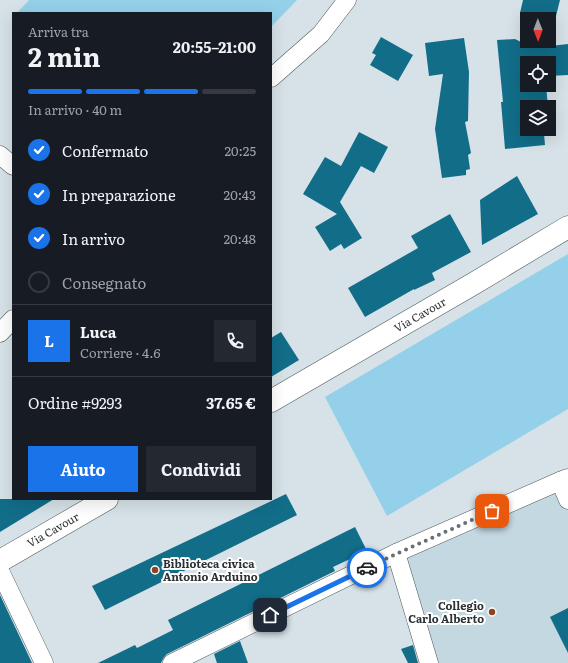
<!DOCTYPE html>
<html lang="it">
<meta charset="utf-8">
<style>
body{margin:0;font-family:Literata,serif;background:#242831;color:#f1f3f6;height:100vh;display:flex;flex-direction:column;font-size:15px;white-space:nowrap}
*{box-sizing:border-box;margin:0}
p{font-size:13px;color:#9ea1a6}
.icon{flex:none;width:22px;height:22px;fill:none;stroke:currentColor;stroke-width:2;stroke-linecap:round;stroke-linejoin:round}
.map{position:relative;flex:1;overflow:hidden}
.panel{position:absolute;left:12px;top:12px;width:260px;height:488px;display:flex;flex-direction:column;background:#171b24;border-radius:0px;box-shadow:0 4px 16px #0002}
.panel>*{flex:none}
.needle{width:26px;rotate:179deg}
.tools{position:absolute;left:520px;top:12px;display:grid;gap:8px}
.tools a{display:grid;place-items:center;width:36px;height:36px;border-radius:0px;background:#171b24;box-shadow:0 4px 16px #0002;font-size:20px}
.pin{position:absolute;display:grid;place-items:center;width:34px;height:34px;color:#fff;margin:-17px;border-radius:8px;box-shadow:0 2px 6px #0006}
.courier{position:absolute;display:grid;place-items:center;width:40px;height:40px;margin:-20px;border:3px solid #1a73e8;border-radius:50%;background:#fff;color:#222;box-shadow:0 1px 5px #0007}
.headline em{font-style:normal;font-weight:700}
.headline div{display:flex;flex-direction:column-reverse}
.headline{display:flex;align-items:center;justify-content:space-between;height:68px;padding:0 16px}
h1{font-size:26px;font-weight:700;line-height:30px}
.bar{display:grid;grid-template-columns:repeat(4,1fr);gap:6px 4px;align-content:center;height:48px;padding:0 16px}
.bar i{height:5px;border-radius:3px;background:#363941}
.bar .active{background:#1a73e8}
.bar p{grid-column:span 4}
.line{display:flex;align-items:center;gap:10px;padding:0 16px;border-top:1px solid #363941}
.line div{flex:1}
.round{display:grid;place-items:center;flex:none;width:42px;height:42px;border-radius:0px;background:#242831}
ol{padding:0 16px;list-style:none}
li{display:flex;align-items:center;gap:12px;height:44px}
li p{margin-inline-start:auto}
li .icon{padding:4px;border-radius:50%;background:#1a73e8;color:#fff;stroke-width:4}
li:last-child{color:#9ea1a6}
li i{width:22px;height:22px;border:2px solid #363941;border-radius:50%}
.action{display:flex;gap:8px;margin-top:auto;padding:8px 16px}
.action a{flex:1;height:46px;border-radius:0px;background:#1a73e8;color:#fff;font-size:16px;font-weight:700;line-height:46px;text-align:center}
.action a+a{background:#242831;color:#f1f3f6}
.map>svg:first-child{display:block}
.built{fill:#c4d8e1}
.pitch{fill:#94d0e9}
.building{fill:#126d89}
.lines{fill:none;stroke-linecap:round;stroke-linejoin:round}
.minor-casing{stroke:#4e595d;stroke-width:19}
.primary-casing{stroke:#4e595d;stroke-width:23}
.minor{stroke:#fff;stroke-width:18}
.primary{stroke:#fff;stroke-width:22}
.done{stroke:#686f72;stroke-width:4;stroke-dasharray:0 7.2}
.route{stroke:#1a73e8;stroke-width:5}
.poi-dot{fill:#8c4521;stroke:#fff;stroke-width:1.5}
.labels{text-anchor:middle;stroke-width:4;stroke-linejoin:round;paint-order:stroke}
.street-label{font-size:11px;fill:#2c3133;stroke:#fff}
.poi-label{font-size:11px;font-weight:bold;fill:#2c3133;stroke:#fff;text-anchor:start}
</style>
<div class="map">
<svg width="568" height="663" viewBox="0 0 568 663">
<rect width="100%" height="100%" fill="#d6e2e7"/>
<path class="built" d="M558,487L568,510V663H431L402,561Z"/>
<g class="pitch">
<path d="M29,0H297L271,27V13H17Z"/>
<path d="M568,254V409L387,516L325,397Z"/>
</g>
<g class="building">
<path d="M523,0H560L555,20L520,13Z"/>
<path d="M381,37L413,55L398,81L370,65L376,55L372,53Z"/>
<path d="M464,38L469,72L468,121L465,122L471,153L468,155L470,169L466,170V175L442,178L435,129L443,74L429,76L425,43Z"/>
<path d="M515,39L533,48L568,44V75L549,76V63H527V85H546L548,107H527V129H549V113L551,134H544L545,145L505,149L501,102H503L497,40Z"/>
<path d="M359,132L388,147L374,173L361,166L340,202L362,238L344,249L341,244L330,251L315,227L337,214L303,194L325,157L341,166Z"/>
<path d="M517,176L538,214L482,245L480,200Z"/>
<path d="M450,214L471,252L432,273L435,280L414,290V289L365,317L348,288L418,248L411,236Z"/>
<path d="M281,332L299,360L271,377V338Z"/>
<path d="M286,494L297,515L105,610L92,586Z"/>
<path d="M0,499H54L0,532Z"/>
<path d="M355,527L367,551L333,567L335,571L167,654L164,657L161,663H98L135,645L137,648L173,630L168,620Z"/>
<path d="M0,595L32,663H0Z"/>
<path d="M568,608V653L550,617Z"/>
<path d="M240,641L248,663H217L214,654Z"/>
<path d="M413,645L418,663H408L401,649Z"/>
</g>
<g class="lines">
<defs>
<g id="minor">
<path d="M271,78L321,34L347,0"/>
<path d="M0,155L13,166"/>
<path d="M0,333L13,319"/>
<path d="M560,481L568,500"/>
<path d="M396,553L429,663"/>
<path d="M0,571L44,663"/>
<path d="M172,663L396,553L560,481L568,478"/>
</g>
<g id="primary">
<path d="M271,401L473,284L568,227"/>
<path d="M0,561L107,499"/>
</g>
</defs>
<use href="#minor" class="minor-casing"/>
<use href="#primary" class="primary-casing"/>
<use href="#minor" class="minor"/>
<use href="#primary" class="primary"/>
</g>
<g class="lines">
<path class="done" d="M367,568L396,554L492,511"/>
<path class="route" d="M270,615L367,568"/>
</g>
<g class="poi-dot">
<circle cx="155" cy="570" r="4"/>
<circle cx="492" cy="612" r="4"/>
</g>
<g class="labels">
<g class="street-label">
<text transform="translate(420 315) rotate(-30)" y="4">Via Cavour</text>
<text transform="translate(53 530) rotate(-30)" y="4">Via Cavour</text>
</g>
<g class="poi-label">
<text x="163" y="568">Biblioteca civica<tspan x="163" dy="13">Antonio Arduino</tspan></text>
<text x="484" y="610" text-anchor="end">Collegio<tspan x="484" dy="13">Carlo Alberto</tspan></text>
</g>
</g>
</svg>
<div class="tools">
<a><svg class="needle" viewBox="-14 -14 28 28"><path d="M0-13l5 13h-10z" fill="#e53935"/><path d="M0 13l5-13h-10z" fill="#9ea1a6"/></svg></a>
<a><svg class="icon" aria-label="locate" viewBox="0 0 24 24"><circle cx="12" cy="12" r="6"/><path d="M12 2v4M12 18v4M2 12h4M18 12h4"/></svg></a>
<a><svg class="icon" aria-label="layers" viewBox="0 0 24 24"><path d="M12 4l9 5-9 5-9-5zM3 14l9 5 9-5"/></svg></a>
</div>
<div class="pin" style="left:492px;top:511px;background:#ea580c"><svg class="icon" aria-label="bag" viewBox="0 0 24 24"><path d="M5 8h14l-1 12H6zM9 8a3 3 0 0 1 6 0"/></svg></div>
<div class="pin" style="left:270px;top:615px;background:#1f2937"><svg class="icon" aria-label="home" viewBox="0 0 24 24"><path d="M3 11l9-7 9 7M6 9v11h12V9"/></svg></div>
<div class="courier" style="left:367px;top:568px"><svg class="icon" aria-label="car" viewBox="0 0 24 24"><path d="M5 17H2v-5l4-1 3-4h7l3 4 3 1v5h-3M9 17h6M6 11h13"/><circle cx="7" cy="17" r="2"/><circle cx="17" cy="17" r="2"/></svg></div>
<section class="panel">
<div class="headline"><div><h1>2 min</h1><p>Arriva tra</p></div><em>20:55–21:00</em></div>
<div class="bar"><i class="active"></i><i class="active"></i><i class="active"></i><i></i><p>In arrivo · 40 m</p></div>
<ol>
<li><svg class="icon" aria-label="check" viewBox="0 0 24 24"><path d="M5 12l5 5 9-10"/></svg>Confermato<p>20:25</p></li>
<li><svg class="icon" aria-label="check" viewBox="0 0 24 24"><path d="M5 12l5 5 9-10"/></svg>In preparazione<p>20:43</p></li>
<li><svg class="icon" aria-label="check" viewBox="0 0 24 24"><path d="M5 12l5 5 9-10"/></svg>In arrivo<p>20:48</p></li>
<li><i></i>Consegnato</li>
</ol>
<div class="line" style="height:72px"><b class="round" style="background:#1a73e8;color:#fff">L</b><div><b>Luca</b><p>Corriere · 4.6</p></div><a class="round"><svg class="icon" aria-label="phone" viewBox="0 0 24 24"><path d="M5 4h4l2 5-3 2q2 4 5 5l2-3 5 2v4C11 20 4 13 5 4z"/></svg></a></div>
<div class="line" style="height:52px"><div>Ordine #9293</div><b>37.65 €</b></div>
<div class="action"><a>Aiuto</a><a>Condividi</a></div>
</section>
</div>
